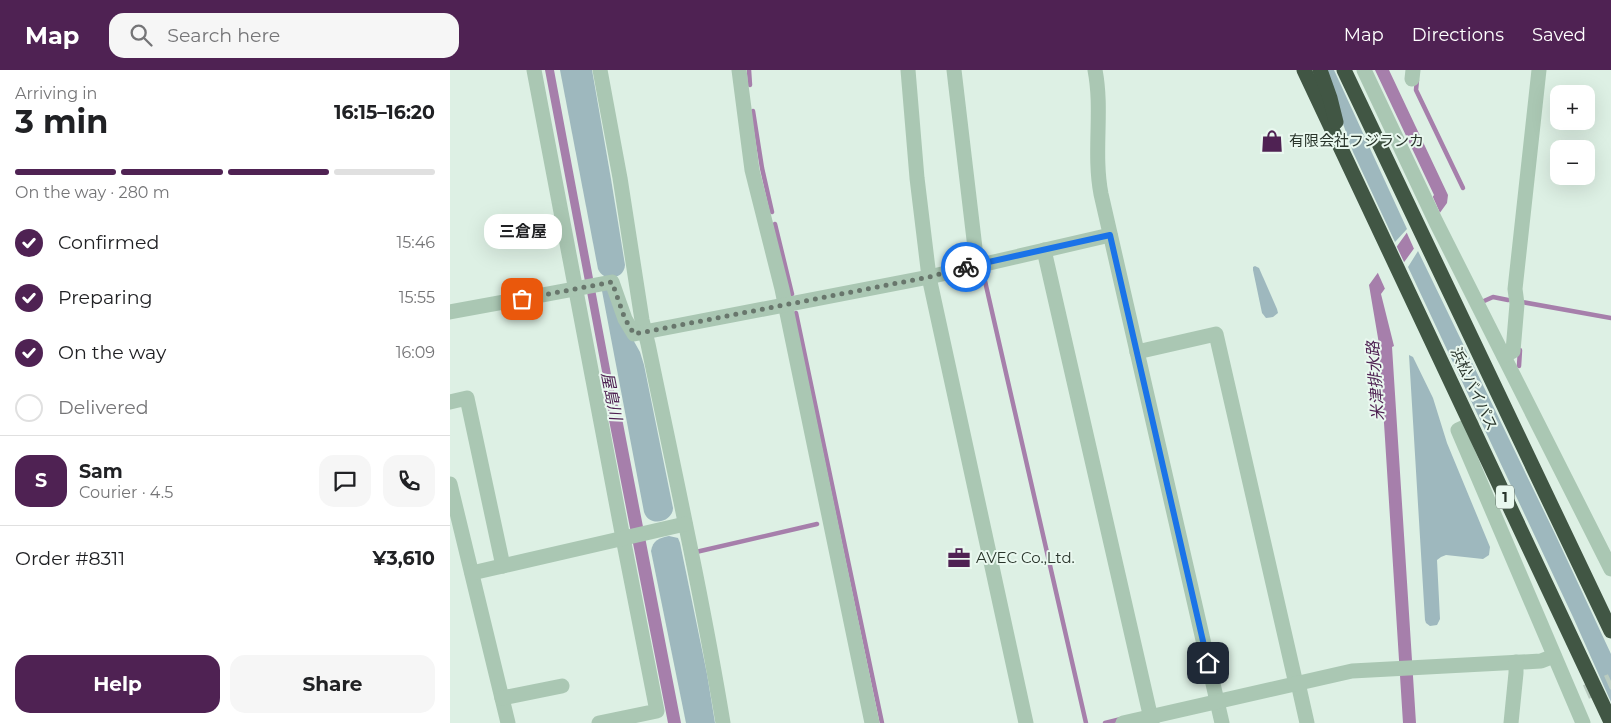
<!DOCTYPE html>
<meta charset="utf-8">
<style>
body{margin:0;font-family:Montserrat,"Noto Sans JP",sans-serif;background:#f6f6f6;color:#202124;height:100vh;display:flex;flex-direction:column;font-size:19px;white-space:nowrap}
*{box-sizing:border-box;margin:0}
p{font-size:16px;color:#757577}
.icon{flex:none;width:28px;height:28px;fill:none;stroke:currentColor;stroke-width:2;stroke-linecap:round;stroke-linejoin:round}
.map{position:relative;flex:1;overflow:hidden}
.panel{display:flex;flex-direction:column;background:#fff;width:450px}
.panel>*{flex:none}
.tools{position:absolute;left:1100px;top:15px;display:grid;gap:10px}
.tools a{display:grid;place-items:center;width:45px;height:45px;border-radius:10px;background:#fff;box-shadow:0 5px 20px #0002;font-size:25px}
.pin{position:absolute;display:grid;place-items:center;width:42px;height:42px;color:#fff;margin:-21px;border-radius:10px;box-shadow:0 2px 8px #0006}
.courier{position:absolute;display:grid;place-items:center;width:50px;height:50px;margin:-25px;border:4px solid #1a73e8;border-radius:50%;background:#fff;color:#222;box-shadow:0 1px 6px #0007}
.bubble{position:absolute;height:35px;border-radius:15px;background:#fff;box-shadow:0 5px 20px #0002;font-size:16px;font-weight:700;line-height:35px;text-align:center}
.headline em{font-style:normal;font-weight:700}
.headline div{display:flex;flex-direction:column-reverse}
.headline{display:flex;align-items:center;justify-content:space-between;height:85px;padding:0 15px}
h1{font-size:32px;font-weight:700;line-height:38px}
.bar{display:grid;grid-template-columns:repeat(4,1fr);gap:8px 5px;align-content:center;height:60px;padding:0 15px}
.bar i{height:6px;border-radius:4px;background:#e0e0e0}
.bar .active{background:#4f2253}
.bar p{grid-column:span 4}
.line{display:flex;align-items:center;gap:12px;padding:0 15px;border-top:1px solid #e0e0e0}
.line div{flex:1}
.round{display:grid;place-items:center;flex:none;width:52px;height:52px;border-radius:15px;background:#f6f6f6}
ol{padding:0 15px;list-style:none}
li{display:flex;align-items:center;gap:15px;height:55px}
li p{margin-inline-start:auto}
li .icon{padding:5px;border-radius:50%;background:#4f2253;color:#fff;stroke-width:4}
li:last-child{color:#757577}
li i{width:28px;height:28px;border:2px solid #e0e0e0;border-radius:50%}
.cta{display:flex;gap:10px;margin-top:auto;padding:10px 15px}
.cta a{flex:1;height:58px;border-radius:15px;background:#4f2253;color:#fff;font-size:20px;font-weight:700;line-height:58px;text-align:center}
.cta a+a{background:#f6f6f6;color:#202124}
header{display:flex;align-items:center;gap:30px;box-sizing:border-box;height:70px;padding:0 25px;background:#4f2253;color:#fff}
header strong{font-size:24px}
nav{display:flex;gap:28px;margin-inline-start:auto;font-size:18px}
.search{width:350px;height:45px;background:#f6f6f6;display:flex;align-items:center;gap:12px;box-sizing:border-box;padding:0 18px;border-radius:15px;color:#757577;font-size:19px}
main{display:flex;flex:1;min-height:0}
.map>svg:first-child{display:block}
.green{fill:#9eb8be}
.water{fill:#a67fab}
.pier{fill:#ddf0e4}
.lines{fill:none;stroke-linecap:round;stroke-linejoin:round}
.stream{stroke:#a67fab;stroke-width:4.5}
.minor-tunnel{stroke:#b9cbbf;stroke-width:15;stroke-dasharray:15 8;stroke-linecap:butt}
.minor{stroke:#aac7b3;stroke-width:15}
.highway{stroke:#415644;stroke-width:15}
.done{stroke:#68766c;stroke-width:5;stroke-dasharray:0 9}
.route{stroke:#1a73e8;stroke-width:6}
.labels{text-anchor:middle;stroke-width:4;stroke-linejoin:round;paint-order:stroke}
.shield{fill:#e9f8ef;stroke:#637066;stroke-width:1}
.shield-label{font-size:14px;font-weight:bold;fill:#29352b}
.poi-label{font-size:15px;fill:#29352b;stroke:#e9f8ef;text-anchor:start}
.street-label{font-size:15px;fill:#29352b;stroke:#e9f8ef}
.water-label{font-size:16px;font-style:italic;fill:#4f2253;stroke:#e9f8ef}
</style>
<header>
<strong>Map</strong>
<div class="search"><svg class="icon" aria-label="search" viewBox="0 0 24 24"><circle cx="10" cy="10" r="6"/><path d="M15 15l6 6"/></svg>Search here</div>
<nav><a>Map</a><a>Directions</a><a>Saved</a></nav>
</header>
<main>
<section class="panel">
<div class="headline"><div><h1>3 min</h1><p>Arriving in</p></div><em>16:15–16:20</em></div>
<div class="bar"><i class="active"></i><i class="active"></i><i class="active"></i><i></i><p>On the way · 280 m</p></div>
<ol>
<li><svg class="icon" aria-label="check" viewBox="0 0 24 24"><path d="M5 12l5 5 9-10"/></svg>Confirmed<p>15:46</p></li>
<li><svg class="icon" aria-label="check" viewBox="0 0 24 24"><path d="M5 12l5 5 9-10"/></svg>Preparing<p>15:55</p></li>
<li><svg class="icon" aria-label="check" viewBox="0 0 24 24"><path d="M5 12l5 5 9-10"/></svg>On the way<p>16:09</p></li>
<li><i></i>Delivered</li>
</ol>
<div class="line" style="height:90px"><b class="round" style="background:#4f2253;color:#fff">S</b><div><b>Sam</b><p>Courier · 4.5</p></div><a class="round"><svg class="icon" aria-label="chat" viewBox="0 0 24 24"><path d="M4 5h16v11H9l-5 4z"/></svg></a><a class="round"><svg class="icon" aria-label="phone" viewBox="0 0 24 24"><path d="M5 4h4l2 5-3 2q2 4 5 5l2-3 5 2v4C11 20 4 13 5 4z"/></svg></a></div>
<div class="line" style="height:65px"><div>Order #8311</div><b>¥3,610</b></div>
<div class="cta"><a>Help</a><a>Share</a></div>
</section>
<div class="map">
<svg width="1161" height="653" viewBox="0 0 1161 653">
<rect width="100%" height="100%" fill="#ddf0e4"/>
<g class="green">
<path d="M110,0H142L161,109L175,195C174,210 153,212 148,199Z"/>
<path d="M874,0H884L957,159L945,172L903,82Z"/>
<path d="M968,181L1106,466L1161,584V632L1123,547L958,197Z"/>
<path d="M805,196L809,198L827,239L828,243L823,247L816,248L812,243L803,200V197Z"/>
<path d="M157,217L177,259L190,282L194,295L223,438C223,452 199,458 194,442L152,221Z"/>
<path d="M959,285L963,287L983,328L997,373L1040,477L1039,485L1033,489L996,485L991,487L987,490L990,549L987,555L980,556L976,553L975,550Z"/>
<path d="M219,466L228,468L230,473L257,604L265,653H236L201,481C203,470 209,468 219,466Z"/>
</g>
<g class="water">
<path d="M95,0H104L166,331L171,343L231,653H218L158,345V333Z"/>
<path d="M925,0H939L998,125L997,133L931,224L944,276L942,277L966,653H953L929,274L919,215L984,125Z"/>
</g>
<g class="pier">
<path d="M982,125L991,145L965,181L956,161Z"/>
<path d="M946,175L955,194L936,221L927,201Z"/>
</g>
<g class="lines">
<g class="stream">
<path d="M299,0L300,15"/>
<path d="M967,10L966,20L1013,118"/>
<path d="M303,41L312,98L322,142"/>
<path d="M325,154L342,224"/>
<path d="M532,198L636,653"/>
<path d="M1034,231L1043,227L1058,230"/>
<path d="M1072,232L1161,248"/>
<path d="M346,243L432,653"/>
<path d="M1069,296L1070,280"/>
<path d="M246,482L367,454"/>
<path d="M655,653L671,649"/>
</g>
<path class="minor-tunnel" d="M1136,622L1161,611"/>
<g class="minor">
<path d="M84,0L173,468L207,641L149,653"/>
<path d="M150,0L170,108L192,250L198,274C224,400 252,526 273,653"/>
<path d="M289,0L302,100L332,219L422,653"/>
<path d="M458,0L467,108L479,207L576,653"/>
<path d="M504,0L527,195"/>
<path d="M645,0C653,41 643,82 651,124L772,653"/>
<path d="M914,0L986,152L1161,499"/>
<path d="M962,9L963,0"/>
<path d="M594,180L702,653"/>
<path d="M0,242L162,212L175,249L184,264L479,207L660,165"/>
<path d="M687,282L766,264L846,614"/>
<path d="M1054,286L1063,281L1067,234L1065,219L1089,0"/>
<path d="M0,332L17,328L53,496"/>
<path d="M1021,354L1008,360L1133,653"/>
<path d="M0,414L58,653"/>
<path d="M22,503L235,454"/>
<path d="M848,613L857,653"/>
<path d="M52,628L112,616"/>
<path d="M673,653L902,601L1091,591L1104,586"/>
<path d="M1061,653L1066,603V592"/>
</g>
<g class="highway">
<path d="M854,0L1161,652"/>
<path d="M870,0L880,28L886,52"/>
<path d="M894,0L1161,561"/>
</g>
</g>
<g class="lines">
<path class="done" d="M72,229L162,212L175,249L184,264L479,207L516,197"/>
<path class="route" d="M516,197L660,165L758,593"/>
</g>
<defs>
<symbol id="shop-bare" viewBox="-9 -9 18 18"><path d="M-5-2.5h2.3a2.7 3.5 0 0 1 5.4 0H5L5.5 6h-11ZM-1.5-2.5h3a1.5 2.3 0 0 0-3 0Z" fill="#4f2253" stroke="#e9f8ef" stroke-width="2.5" paint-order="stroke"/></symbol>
<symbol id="office-bare" viewBox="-9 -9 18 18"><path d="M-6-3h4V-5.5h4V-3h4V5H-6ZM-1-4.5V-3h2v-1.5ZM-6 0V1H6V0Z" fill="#4f2253" stroke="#e9f8ef" stroke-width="2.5" paint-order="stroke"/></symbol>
</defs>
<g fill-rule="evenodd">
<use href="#shop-bare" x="806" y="55" width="32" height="32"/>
<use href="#office-bare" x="493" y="472" width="32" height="32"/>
</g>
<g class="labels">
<rect class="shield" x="1046" y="415.5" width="18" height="23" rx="4"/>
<g class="shield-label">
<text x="1055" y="432">1</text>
</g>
<g class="poi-label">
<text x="839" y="76">有限会社フジランカ</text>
<text x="526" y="493">AVEC Co.,Ltd.</text>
</g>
<g class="street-label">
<text transform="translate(1024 319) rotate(65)" y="5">浜松バイパス</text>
</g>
<g class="water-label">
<text transform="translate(925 311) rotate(-94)" y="6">米津排水路</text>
<text transform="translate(162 326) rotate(79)" y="6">屋島川</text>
</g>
</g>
</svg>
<div class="tools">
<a>+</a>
<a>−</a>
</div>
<div class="pin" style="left:72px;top:229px;background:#ea580c"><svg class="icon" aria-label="bag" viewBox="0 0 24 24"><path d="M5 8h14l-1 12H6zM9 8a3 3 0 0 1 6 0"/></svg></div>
<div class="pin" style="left:758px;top:593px;background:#1f2937"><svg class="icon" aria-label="home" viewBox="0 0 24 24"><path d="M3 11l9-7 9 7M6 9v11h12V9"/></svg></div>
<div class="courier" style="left:516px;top:197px"><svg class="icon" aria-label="bike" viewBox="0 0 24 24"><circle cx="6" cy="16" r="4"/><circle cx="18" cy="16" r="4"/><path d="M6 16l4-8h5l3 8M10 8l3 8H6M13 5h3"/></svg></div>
<div class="bubble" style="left:34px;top:144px;width:78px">三倉屋</div>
</div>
</main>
